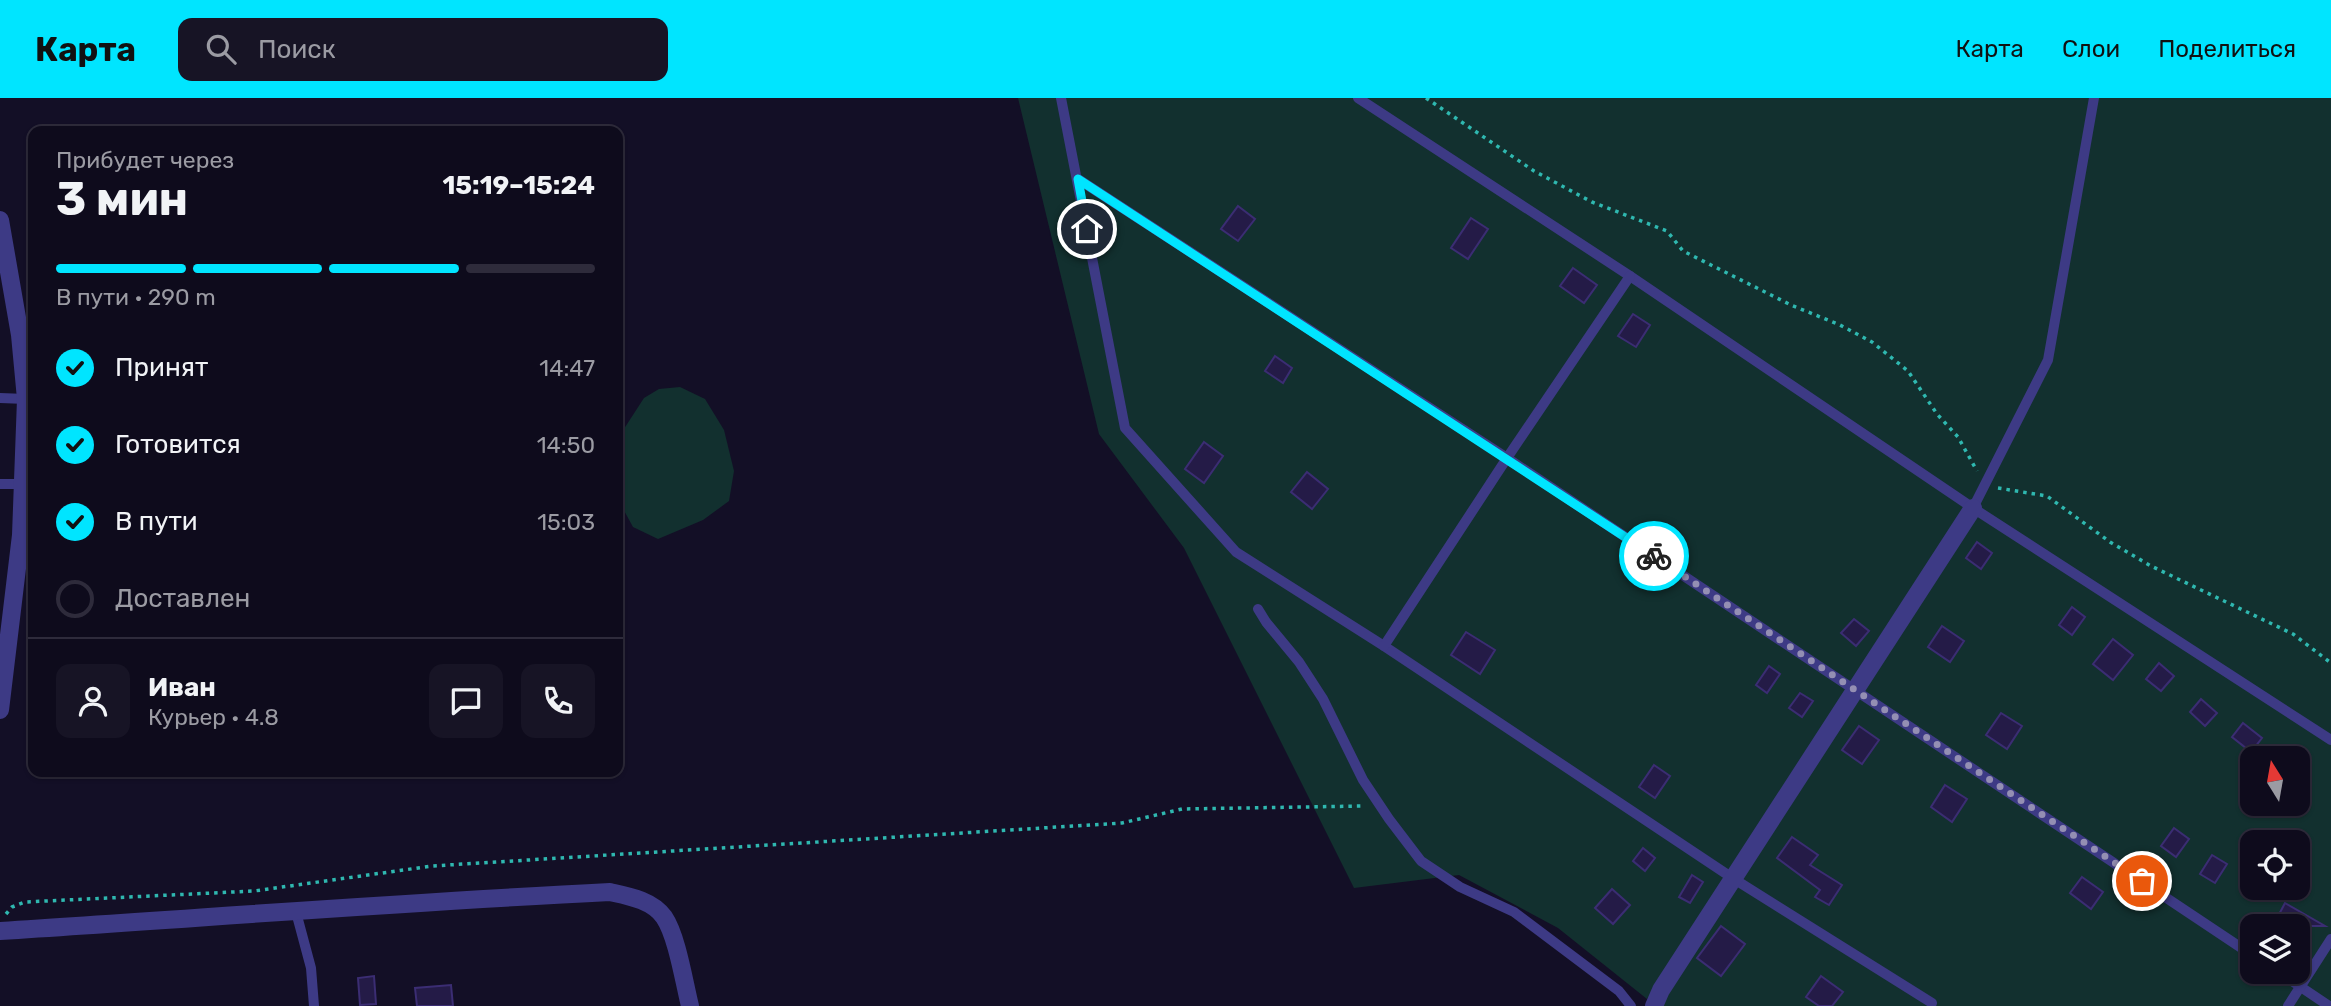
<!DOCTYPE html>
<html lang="ru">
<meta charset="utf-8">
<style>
body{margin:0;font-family:Rubik,sans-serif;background:#171425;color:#f1f3f6;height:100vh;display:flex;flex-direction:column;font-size:26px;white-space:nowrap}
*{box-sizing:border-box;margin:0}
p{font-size:23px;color:#9b9ba3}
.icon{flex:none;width:38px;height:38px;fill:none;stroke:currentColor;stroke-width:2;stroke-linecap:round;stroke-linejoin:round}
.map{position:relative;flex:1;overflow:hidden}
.drawer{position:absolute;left:28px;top:28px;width:595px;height:651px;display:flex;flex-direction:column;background:#0e0b1c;border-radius:14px;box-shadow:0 2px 5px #0004,0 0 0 2px #2e2b3b}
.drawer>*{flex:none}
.needle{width:46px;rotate:349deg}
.fabs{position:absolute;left:2240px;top:648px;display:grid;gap:14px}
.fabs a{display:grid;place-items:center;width:70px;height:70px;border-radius:14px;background:#0e0b1c;box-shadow:0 2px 5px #0004,0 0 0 2px #2e2b3b;font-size:35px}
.pin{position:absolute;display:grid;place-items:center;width:60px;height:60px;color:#fff;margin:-30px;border:4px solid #fff;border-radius:50%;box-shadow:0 2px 7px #0007}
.courier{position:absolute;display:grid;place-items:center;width:70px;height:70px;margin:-35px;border:5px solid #00e5ff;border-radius:50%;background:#fff;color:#222;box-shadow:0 2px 9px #0007}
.summary em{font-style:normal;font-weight:700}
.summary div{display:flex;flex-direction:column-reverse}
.summary{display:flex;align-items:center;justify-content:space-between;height:119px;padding:0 28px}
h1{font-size:46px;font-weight:700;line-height:52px}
.bar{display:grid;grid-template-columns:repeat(4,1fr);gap:10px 7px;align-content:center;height:84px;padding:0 28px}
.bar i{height:9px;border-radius:5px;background:#2e2b3b}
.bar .selected{background:#00e5ff}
.bar p{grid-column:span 4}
.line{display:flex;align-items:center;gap:18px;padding:0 28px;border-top:2px solid #2e2b3b}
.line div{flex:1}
.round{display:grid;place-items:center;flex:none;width:74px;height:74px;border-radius:14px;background:#171425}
ol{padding:0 28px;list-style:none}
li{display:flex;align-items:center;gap:21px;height:77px}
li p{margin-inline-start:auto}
li .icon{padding:7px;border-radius:50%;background:#00e5ff;color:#111;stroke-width:4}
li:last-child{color:#9b9ba3}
li i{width:38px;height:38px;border:4px solid #2e2b3b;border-radius:50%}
header{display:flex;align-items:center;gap:42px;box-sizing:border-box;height:98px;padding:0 35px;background:#00e5ff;color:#111}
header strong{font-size:33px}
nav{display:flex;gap:38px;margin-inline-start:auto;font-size:24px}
.search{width:490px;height:63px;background:#171425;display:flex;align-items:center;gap:18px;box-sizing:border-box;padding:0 24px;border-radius:14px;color:#9b9ba3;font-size:26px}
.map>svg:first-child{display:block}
.green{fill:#12302f;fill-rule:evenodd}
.building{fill:#241b47;stroke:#3b2d73;stroke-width:2}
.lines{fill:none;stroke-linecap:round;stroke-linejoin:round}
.path{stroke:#2fb8b0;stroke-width:3.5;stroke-dasharray:3.5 5;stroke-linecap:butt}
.service{stroke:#3d3a85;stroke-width:10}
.minor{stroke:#3d3a85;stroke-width:18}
.done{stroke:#948fb3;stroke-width:7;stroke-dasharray:0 12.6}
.route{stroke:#00e5ff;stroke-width:9}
</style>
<header>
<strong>Карта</strong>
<div class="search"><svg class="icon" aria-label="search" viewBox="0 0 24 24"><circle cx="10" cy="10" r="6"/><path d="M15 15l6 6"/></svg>Поиск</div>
<nav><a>Карта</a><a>Слои</a><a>Поделиться</a></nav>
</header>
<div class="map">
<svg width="2331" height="908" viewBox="0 0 2331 908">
<rect width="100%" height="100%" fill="#130f26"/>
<g class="green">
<path d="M1018,0H2331V908H1659L1655,890L1647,901L1558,830L1459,777L1354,790L1184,450L1099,336ZM2252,660H2298V705H2252ZM2252,744H2298V789H2252ZM2252,828H2298V873H2252Z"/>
<path d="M680,289L705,301L724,332L734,373L729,403L703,422L658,441L633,429L621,407L618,375L620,337L644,300L659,291Z"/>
</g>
<g class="building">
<path d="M1238,108L1255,121L1238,143L1221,131Z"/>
<path d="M1471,120L1488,131L1468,161L1451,150Z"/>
<path d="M1573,170L1597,187L1584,205L1560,188Z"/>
<path d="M1633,216L1650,227L1636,249L1618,238Z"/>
<path d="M1275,258L1292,270L1283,285L1265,273Z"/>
<path d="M1204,344L1223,358L1204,385L1185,371Z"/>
<path d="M1307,374L1328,391L1312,411L1291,394Z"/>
<path d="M1977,444L1992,455L1981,471L1966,460Z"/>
<path d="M2072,509L2085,519L2072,537L2059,527Z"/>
<path d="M1854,521L1869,533L1856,548L1841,535Z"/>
<path d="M1942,528L1964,543L1950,564L1928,549Z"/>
<path d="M1466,534L1495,552L1480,576L1451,557Z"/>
<path d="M2113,541L2133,557L2113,582L2093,566Z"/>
<path d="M2159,565L2174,578L2161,593L2146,581Z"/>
<path d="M1769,568L1780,576L1767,595L1756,587Z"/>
<path d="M1800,595L1813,603L1802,619L1789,610Z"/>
<path d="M2201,601L2217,615L2205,628L2190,614Z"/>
<path d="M2001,615L2022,628L2007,651L1986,637Z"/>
<path d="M2243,625L2262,640L2251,654L2232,639Z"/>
<path d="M1859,628L1879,642L1862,666L1842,652Z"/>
<path d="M1654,667L1670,678L1655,700L1639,689Z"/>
<path d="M1945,687L1967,701L1952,724L1931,709Z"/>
<path d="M2174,730L2189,741L2176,759L2161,748Z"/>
<path d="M1792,739L1818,757L1810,767L1842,787L1829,807L1815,799L1820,792L1777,760Z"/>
<path d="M1643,750L1655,760L1645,773L1633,763Z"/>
<path d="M2212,757L2227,766L2215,785L2200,776Z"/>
<path d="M1692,777L1703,784L1690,805L1679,799Z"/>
<path d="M2082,779L2103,794L2091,811L2070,795Z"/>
<path d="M1612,791L1630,807L1613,826L1595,810Z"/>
<path d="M2285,805L2325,828H2311L2298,851V828H2273Z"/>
<path d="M1721,828L1745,846L1721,878L1697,860Z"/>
<path d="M374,878L376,906L360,907L358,880Z"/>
<path d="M1821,878L1843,894L1832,908H1819L1806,899Z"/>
<path d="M451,887L453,908H417L415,890Z"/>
</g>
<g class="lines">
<g class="path">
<path d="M1426,0L1534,73L1592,104L1667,133L1683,153L1791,207L1840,227L1872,244L1908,273L1937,316L1958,339L1977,373"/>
<path d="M1998,390L2047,398L2110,444L2151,468L2293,536L2331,565"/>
<path d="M6,816L12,809L25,804L254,793L432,768L1122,725L1182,711L1364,708"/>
</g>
<g class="service">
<path d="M1061,0L1125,330L1236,454L1384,548L1734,781L1932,905"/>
<path d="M1358,0L1630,178L1973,410L2331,642"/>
<path d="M1078,81L1507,360L2252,857"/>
<path d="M0,300L26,301"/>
<path d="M0,386H25"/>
<path d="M1973,410L2048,262L2094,0"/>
<path d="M1258,511L1266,524L1299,564L1323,601L1363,682L1389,721L1421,763L1460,789L1514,814L1619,893L1631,908"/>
<path d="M1384,548L1507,360L1630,178"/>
<path d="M296,814L311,870L314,908"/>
<path d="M2277,873L2329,908"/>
<path d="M2288,908L2331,841"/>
</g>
<g class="minor">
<path d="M0,122L20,237L26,301L21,437L0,612"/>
<path d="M0,833C203,820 406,804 610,794C628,798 652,802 664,819C677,838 684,884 690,908"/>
<path d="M1654,908L1661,892L1973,410"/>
</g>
</g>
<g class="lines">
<path class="done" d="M1654,458L2142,783"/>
<path class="route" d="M1087,131L1078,81L1654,458"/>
</g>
</svg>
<div class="fabs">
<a><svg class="needle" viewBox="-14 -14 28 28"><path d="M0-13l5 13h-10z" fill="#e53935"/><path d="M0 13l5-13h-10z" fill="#9b9ba3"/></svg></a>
<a><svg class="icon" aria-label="locate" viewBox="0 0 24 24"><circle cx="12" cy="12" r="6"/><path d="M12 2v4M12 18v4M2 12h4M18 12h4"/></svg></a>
<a><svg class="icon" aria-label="layers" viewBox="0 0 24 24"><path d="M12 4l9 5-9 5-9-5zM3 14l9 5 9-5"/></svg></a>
</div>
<div class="pin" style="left:2142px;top:783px;background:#ea580c"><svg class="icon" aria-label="bag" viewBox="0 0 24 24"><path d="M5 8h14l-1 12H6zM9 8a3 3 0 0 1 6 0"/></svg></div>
<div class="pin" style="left:1087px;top:131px;background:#1f2937"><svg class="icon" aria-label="home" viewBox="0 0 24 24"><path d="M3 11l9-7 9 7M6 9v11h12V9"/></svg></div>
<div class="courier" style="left:1654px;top:458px"><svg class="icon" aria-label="bike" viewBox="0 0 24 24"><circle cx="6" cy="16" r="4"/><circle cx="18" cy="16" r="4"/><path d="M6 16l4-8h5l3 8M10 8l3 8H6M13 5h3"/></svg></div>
<section class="drawer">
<div class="summary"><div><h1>3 мин</h1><p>Прибудет через</p></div><em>15:19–15:24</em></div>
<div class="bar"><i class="selected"></i><i class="selected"></i><i class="selected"></i><i></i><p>В пути · 290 m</p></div>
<ol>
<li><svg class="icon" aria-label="check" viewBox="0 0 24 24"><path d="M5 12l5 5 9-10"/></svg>Принят<p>14:47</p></li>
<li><svg class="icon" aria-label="check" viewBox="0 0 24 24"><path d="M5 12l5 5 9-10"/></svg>Готовится<p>14:50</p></li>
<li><svg class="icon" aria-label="check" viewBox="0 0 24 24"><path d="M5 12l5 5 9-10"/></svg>В пути<p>15:03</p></li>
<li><i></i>Доставлен</li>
</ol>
<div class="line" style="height:126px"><a class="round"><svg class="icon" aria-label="person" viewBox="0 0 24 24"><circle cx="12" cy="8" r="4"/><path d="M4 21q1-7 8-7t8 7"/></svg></a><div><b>Иван</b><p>Курьер · 4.8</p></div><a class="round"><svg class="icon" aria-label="chat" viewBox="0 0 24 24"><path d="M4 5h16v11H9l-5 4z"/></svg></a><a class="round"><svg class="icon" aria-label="phone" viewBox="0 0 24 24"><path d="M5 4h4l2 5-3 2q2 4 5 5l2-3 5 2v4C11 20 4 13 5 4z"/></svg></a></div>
</section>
</div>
